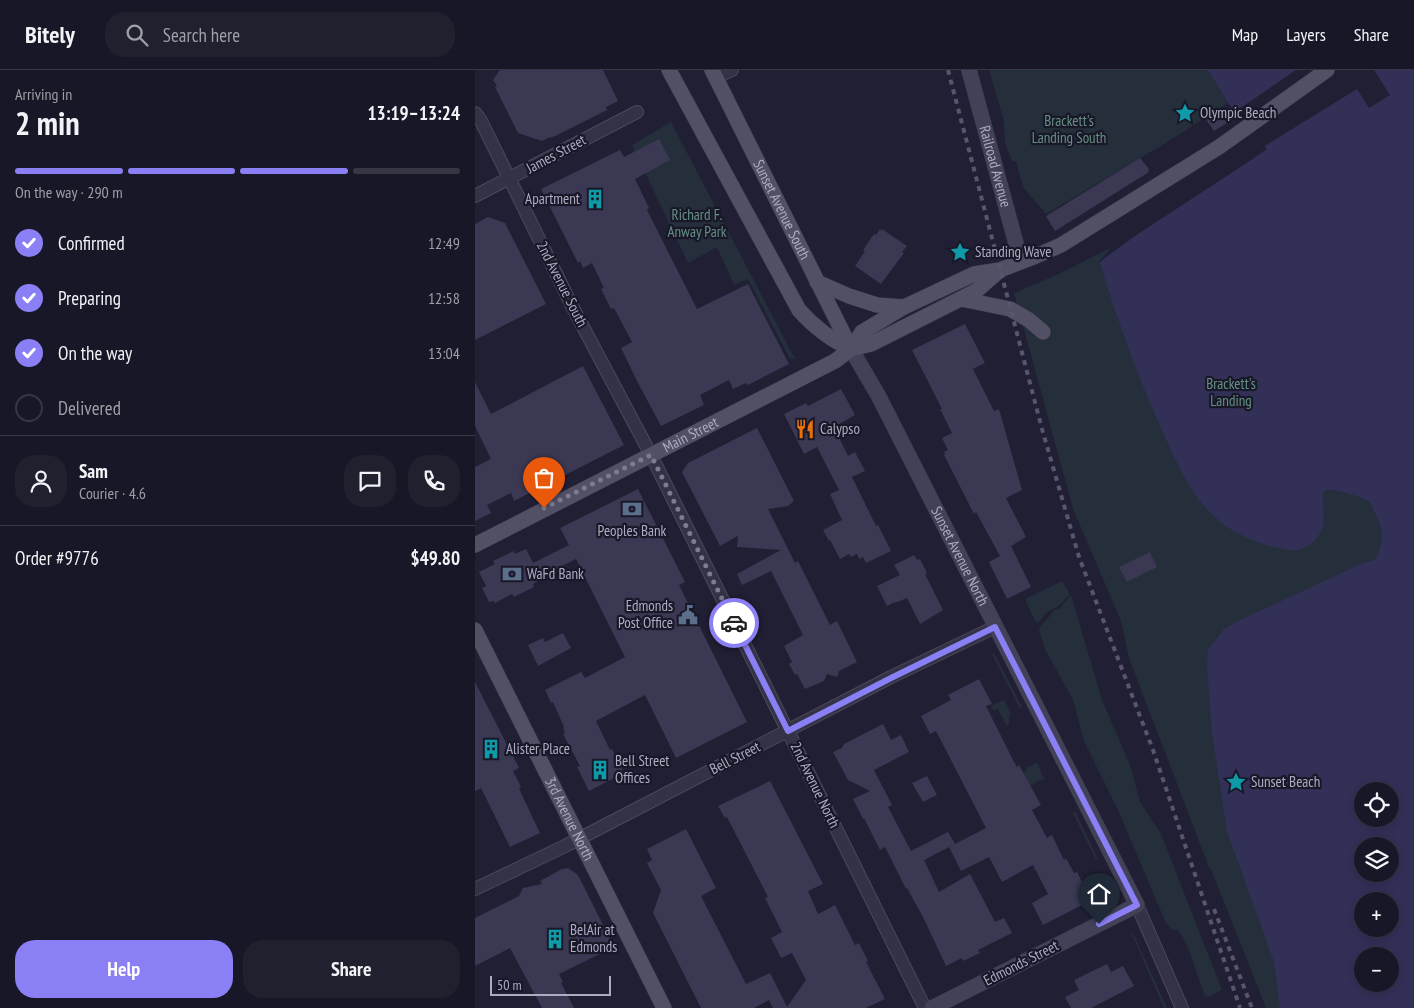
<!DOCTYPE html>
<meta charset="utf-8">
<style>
body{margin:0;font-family:"PT Sans Narrow",sans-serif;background:#21202f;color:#f1f3f6;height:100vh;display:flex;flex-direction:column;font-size:19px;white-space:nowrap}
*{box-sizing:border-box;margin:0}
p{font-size:16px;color:#9f9fa7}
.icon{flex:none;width:28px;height:28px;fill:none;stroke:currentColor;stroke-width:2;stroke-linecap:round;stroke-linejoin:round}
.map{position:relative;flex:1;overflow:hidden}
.panel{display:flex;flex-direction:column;background:#181727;width:475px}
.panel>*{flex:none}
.tools{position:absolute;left:879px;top:712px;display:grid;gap:10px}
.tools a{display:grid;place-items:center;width:45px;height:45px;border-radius:50%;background:#181727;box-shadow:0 2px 12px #0003,0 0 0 1px #363644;font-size:25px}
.scale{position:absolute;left:15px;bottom:12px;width:121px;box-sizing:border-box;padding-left:5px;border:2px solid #aeacc2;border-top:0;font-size:14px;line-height:18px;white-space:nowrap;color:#aeacc2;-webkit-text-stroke:4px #191829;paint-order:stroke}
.pin{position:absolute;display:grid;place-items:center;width:42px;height:42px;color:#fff;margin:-51px -21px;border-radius:50% 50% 50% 0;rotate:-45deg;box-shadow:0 0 5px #0007}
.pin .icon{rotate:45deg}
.courier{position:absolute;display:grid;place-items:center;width:50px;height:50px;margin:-25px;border:4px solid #8a7ff4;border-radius:50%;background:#fff;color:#222;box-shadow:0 1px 6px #0007}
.headline em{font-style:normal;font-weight:800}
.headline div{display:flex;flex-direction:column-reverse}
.headline{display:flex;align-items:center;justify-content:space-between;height:85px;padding:0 15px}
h1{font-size:32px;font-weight:800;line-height:38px}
.bar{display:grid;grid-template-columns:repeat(4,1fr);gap:8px 5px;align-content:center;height:60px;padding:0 15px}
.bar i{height:6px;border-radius:4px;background:#363644}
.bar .on{background:#8a7ff4}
.bar p{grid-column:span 4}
.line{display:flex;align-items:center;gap:12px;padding:0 15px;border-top:1px solid #363644}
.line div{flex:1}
.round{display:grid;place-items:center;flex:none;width:52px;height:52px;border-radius:20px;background:#21202f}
ol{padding:0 15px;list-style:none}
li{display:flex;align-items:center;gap:15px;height:55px}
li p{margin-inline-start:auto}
li .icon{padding:5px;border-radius:50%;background:#8a7ff4;color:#fff;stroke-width:4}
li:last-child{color:#9f9fa7}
li i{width:28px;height:28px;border:2px solid #363644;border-radius:50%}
.action{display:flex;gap:10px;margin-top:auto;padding:10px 15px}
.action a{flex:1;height:58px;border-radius:20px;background:#8a7ff4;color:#fff;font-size:20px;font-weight:800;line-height:58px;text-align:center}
.action a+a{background:#21202f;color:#f1f3f6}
header{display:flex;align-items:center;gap:30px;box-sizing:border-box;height:70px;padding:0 25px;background:#181727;border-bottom:1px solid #363644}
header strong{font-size:24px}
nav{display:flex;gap:28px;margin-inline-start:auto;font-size:18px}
.search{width:350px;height:45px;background:#21202f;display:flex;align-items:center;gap:12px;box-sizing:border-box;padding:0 18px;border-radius:20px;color:#9f9fa7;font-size:19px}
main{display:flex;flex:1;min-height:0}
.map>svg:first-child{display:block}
.green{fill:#252f3b;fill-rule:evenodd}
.water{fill:#323057;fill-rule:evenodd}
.pier{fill:#201f34}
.building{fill:#3a3852}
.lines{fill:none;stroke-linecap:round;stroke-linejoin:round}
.street-casing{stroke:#4b4a5d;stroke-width:14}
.secondary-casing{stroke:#3a394c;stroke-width:16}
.primary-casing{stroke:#3a394c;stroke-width:16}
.street{stroke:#343245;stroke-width:12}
.secondary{stroke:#434158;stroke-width:15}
.primary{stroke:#515065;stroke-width:15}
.rail{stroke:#58566e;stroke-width:4;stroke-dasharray:5 5;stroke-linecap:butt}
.done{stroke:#7c7b90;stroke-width:5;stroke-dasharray:0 9}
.route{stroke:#8a7ff4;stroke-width:6}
.labels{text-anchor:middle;stroke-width:4.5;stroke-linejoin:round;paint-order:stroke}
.poi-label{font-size:15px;fill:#aeacc2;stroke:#191829;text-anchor:start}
.park-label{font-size:15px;fill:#659184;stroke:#191829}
.street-label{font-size:15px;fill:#aeacc2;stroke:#191829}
</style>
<header>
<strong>Bitely</strong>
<div class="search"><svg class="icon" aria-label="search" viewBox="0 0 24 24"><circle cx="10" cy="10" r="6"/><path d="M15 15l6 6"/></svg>Search here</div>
<nav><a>Map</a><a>Layers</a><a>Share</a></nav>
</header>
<main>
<section class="panel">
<div class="headline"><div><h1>2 min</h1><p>Arriving in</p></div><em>13:19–13:24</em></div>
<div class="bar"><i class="on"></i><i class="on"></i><i class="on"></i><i></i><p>On the way · 290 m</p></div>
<ol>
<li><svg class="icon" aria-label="check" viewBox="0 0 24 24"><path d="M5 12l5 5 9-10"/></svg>Confirmed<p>12:49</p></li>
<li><svg class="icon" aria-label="check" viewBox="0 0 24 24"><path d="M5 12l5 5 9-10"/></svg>Preparing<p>12:58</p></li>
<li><svg class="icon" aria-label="check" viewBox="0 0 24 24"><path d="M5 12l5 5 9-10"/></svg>On the way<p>13:04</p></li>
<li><i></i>Delivered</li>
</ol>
<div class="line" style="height:90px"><a class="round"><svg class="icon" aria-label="person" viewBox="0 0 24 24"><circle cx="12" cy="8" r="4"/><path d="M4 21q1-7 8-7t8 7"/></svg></a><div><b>Sam</b><p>Courier · 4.6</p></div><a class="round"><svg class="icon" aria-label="chat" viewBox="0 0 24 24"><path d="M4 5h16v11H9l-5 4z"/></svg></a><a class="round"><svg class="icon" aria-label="phone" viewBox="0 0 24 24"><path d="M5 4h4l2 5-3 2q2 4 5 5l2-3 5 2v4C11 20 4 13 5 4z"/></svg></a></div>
<div class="line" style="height:65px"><div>Order #9776</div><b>$49.80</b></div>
<div class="action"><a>Help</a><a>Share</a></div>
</section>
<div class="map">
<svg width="939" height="938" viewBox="0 0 939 938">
<rect width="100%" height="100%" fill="#201f34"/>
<g class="green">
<path d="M514,0H733L753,33L689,74L571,144L548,117L541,91H537L530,73L529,51Z"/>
<path d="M761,6L901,55L939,938H791L736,799L735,800L654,588L646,551L598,439L539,223L586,203L663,164L792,79ZM888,721H915V749H888ZM888,776H915V804H888ZM888,831H915V859H888ZM888,886H915V914H888Z"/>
<path d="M196,52L320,289H315L273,209L259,215L242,177L213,193L157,75Z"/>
<path d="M587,511L595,524L584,536L572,542L563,553L560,551L550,529Z"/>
<path d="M596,525L627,630L655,695L665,732L686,764L747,920L734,927L730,926C721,904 717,880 703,860L696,859L690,851L643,740L609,671L598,630L570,579L564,560C567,552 574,549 578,541L585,538Z"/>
<path d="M519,583L547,637L545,639L517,584Z"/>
<path d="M529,630L536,643L534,644V655L532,656L523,639L519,641L516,636Z"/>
<path d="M562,693L567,705L570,708L554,716L548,702L552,700L551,698Z"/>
<path d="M600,741L623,789L621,790L598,743Z"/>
<path d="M657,861L692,938H689L656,862Z"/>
</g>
<path class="water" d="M733,0H939V938H805L799,892L752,761L737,663L732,597L733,580L749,559L763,551L884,495L901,489C909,472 909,458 899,441C898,439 896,433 893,431C887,427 875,424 867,422C861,421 855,418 849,421C846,434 850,444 848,455C847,465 833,479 822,480C817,481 809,479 804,478C779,473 755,462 737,444C715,424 702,393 690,367C664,310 643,252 625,193L639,177L792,79L753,33ZM888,721H915V749H888ZM888,776H915V804H888ZM888,831H915V859H888ZM888,886H915V914H888Z"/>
<g class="pier">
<path d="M821,0H899L915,25L894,38L882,19L788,77L758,43Z"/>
<path d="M793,79L663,164L623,193L638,175L717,125Z"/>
</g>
<g class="building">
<path d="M25,0H128L143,31L131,37L132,40L76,68L75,67L67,71L43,63L20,17L22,16L18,10Z"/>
<path d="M744,39L752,53L739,61L730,48Z"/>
<path d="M184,69L195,90L160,109L174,138L172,140L222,239L273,214L314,294L273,315L271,313L258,319L254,310L225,325L229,335L186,356L163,313L146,278L157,272L139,238L136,239L126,219L129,218L117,193L108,198L105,191L103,193L66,119L145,80L149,87Z"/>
<path d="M665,88L674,99L673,100L674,102L580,161L571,146Z"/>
<path d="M13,147L30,153L71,234L0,270V154Z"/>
<path d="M405,159L406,161L407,159L432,176L427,182L429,183L406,214L380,196L390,181L388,180L399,164L401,165Z"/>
<path d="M490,254L510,293L498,299L519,341L524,339L547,420L531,428L551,467L536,476L556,517L532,529L514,492L525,486L501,442L499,444L469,385L470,384L469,382L473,380L467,368L477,363L465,339H467L437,280Z"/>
<path d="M108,296L149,375L39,431L36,423L12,435L16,443L0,451V397L16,389L0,356V312L16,344Z"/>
<path d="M366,319L380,345L359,357L373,386L380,382L390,401L377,407L401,456L403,455L416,481L391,493L388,487L384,489L382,484L376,487L374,484L365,489L355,470L354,471L348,460L367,450L355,424L364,420L342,377L329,384L309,344L331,333L333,336Z"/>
<path d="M282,358L319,431L313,436L293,439L320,493L323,491L355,555L362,551L382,592L364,601L362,607L352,604L349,611L330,619L322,604L320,605L314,594L317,592L309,576L328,565L296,501L267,515L262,504L306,480L262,477L263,466L245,476L207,402L213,393Z"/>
<path d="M163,419L210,512L204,515L272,652L201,688L170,625L121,651L135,680L137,679L149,703L114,721L102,697L105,696L88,664L90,663L88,658L89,657L78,632L76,633L70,620L106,602L110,608L150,587L101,489L65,507L66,509L58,514L59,517L39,527L37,524L20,533L18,531L14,532L7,518L11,516L4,502L20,494L18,491L39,481L40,484L51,479L58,493L94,475L85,458Z"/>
<path d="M675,482L682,497L652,512L644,497Z"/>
<path d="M439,485L442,490L445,489L452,503L450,504L468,540L445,554L432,528L420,533V532L412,536L402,516L425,505L419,495Z"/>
<path d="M88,563L96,578L63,596L53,575L68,568L70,572Z"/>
<path d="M504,609L517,634L511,636L538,690L542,697L544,695L566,735L557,740L572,768L577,765L589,790L591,788L599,803L602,802L612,822L609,824L613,832L568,855L557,833L573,824L558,795L527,812L514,787L486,801L474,777L511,758L461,661L455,664L446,646L476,630L473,625Z"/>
<path d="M0,612L44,698L38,701L46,717L44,718L47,725L65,763L35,777L6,718L0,721Z"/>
<path d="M408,654L416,670L426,665L434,682L399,700L417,735L413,737L436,781L473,762L480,774L449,790L464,822L495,804L520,852L529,848L537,863L503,880L505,883L488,891L487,888L471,896L448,847L432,818L431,819L410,777L405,780L389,748L388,749L378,729L395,721L373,710L358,682L367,678L369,674Z"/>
<path d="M452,706L462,725L448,732L437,713Z"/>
<path d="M295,711L348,814L333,821L343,844L360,835L380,875L384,873L393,891L391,892L410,929L391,938H298L294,930L279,938H226L178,843L186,820L172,793L177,790L172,779L211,759L241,818L226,826L271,914L295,903L312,937L331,910L317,883L306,888L296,868L307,862L290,828L293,827L252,747L250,748L243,736Z"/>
<path d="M93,798L103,805L139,877L84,904L88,912L86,913L99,938H67L35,878L0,896V848L44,826L48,818L67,814L65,811L87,799Z"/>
<path d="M632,894L636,902L648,896L659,916L616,938H596L590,927L604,920L599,910Z"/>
</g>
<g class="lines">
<defs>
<g id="street">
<path d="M240,8L257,0"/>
<path d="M0,43L5,49L98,238L176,385L450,938"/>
<path d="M0,126L162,42"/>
<path d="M0,819L90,776L416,607L520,557"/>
<path d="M662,835L707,938"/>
</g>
<g id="secondary">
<path id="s1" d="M494,0L546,192"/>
<path id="s2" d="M376,279L403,325L662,835L457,938"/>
</g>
<g id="primary">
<path d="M194,0L324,240C339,257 354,269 376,279"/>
<path id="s3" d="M237,0L376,279"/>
<path d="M342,212L374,226L402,235L429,237"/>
<path d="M486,229L535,239L554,250L568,262"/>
<path d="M376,279L396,274L501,221L525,200"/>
<path id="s4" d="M0,475L360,291L376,279L387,262L429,237L499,204L525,200L561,186L586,175L744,77L852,0"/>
<path id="s5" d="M0,560L189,938"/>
</g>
</defs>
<use href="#street" class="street-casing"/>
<use href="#secondary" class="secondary-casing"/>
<use href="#primary" class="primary-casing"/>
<use href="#street" class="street"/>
<use href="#secondary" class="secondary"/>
<use href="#primary" class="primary"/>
<g class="rail">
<path d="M473,0L567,359L604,487L678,680L765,938"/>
<path d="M739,839L777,938"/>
</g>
</g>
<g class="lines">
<path class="done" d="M69,438L176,385L259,553"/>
<path class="route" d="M259,553L313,661L416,608L520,557L662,835L624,854"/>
</g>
<defs>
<symbol id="sight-bare" viewBox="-9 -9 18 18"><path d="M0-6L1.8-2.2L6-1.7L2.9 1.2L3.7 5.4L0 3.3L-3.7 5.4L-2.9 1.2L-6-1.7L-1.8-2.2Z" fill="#0f9aa8" stroke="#191829" stroke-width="2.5" paint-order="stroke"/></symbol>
<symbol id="building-bare" viewBox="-9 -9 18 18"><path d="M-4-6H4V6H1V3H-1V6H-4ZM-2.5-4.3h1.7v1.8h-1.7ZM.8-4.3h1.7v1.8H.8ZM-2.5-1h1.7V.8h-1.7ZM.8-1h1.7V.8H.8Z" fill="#0f9aa8" stroke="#191829" stroke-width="2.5" paint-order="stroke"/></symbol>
<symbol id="restaurant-bare" viewBox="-9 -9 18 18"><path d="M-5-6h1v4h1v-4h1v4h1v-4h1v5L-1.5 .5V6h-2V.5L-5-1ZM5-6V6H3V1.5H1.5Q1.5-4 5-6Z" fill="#e8710a" stroke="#191829" stroke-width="2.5" paint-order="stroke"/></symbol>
<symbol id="bank-bare" viewBox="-9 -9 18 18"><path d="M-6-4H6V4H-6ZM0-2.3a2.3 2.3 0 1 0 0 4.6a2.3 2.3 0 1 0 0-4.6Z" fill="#5c6f8a" stroke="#191829" stroke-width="2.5" paint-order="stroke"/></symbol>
<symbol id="civic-bare" viewBox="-9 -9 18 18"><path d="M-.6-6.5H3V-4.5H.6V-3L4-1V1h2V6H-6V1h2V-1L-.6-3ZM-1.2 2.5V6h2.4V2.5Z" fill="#5c6f8a" stroke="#191829" stroke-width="2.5" paint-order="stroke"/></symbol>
</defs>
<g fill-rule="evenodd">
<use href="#sight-bare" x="696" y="29" width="28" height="28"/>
<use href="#building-bare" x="106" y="115" width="28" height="28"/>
<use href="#sight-bare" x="471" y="168" width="28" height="28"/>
<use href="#restaurant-bare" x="316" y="345" width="28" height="28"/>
<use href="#bank-bare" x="143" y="425" width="28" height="28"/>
<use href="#bank-bare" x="23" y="490" width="28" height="28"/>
<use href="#civic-bare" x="199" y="531" width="28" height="28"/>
<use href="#building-bare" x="2" y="665" width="28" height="28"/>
<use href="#building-bare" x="111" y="686" width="28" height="28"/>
<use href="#sight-bare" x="747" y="698" width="28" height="28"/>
<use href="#building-bare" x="66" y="855" width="28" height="28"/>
</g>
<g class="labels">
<g class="poi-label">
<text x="725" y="48">Olympic Beach</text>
<text x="105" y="134" text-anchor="end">Apartment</text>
<text x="500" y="187">Standing Wave</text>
<text x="345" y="364">Calypso</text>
<text x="157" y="466" text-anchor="middle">Peoples Bank</text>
<text x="52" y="509">WaFd Bank</text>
<text x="198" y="541" text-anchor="end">Edmonds<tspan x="198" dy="17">Post Office</tspan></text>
<text x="31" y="684">Alister Place</text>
<text x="140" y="696">Bell Street<tspan x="140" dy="17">Offices</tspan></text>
<text x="776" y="717">Sunset Beach</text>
<text x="95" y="865">BelAir at<tspan x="95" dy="17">Edmonds</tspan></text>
</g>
<g class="park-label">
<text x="594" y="56">Brackett's<tspan x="594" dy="17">Landing South</tspan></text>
<text x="222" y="150">Richard F.<tspan x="222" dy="17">Anway Park</tspan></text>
<text x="756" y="319">Brackett's<tspan x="756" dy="17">Landing</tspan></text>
</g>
<g class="street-label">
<text transform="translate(81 84) rotate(-28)" y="5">James Street</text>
<text dy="5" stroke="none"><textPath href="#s1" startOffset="100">Railroad Avenue</textPath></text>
<text dy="5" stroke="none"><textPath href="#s3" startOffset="156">Sunset Avenue South</textPath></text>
<text transform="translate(87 214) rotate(63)" y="5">2nd Avenue South</text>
<text dy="5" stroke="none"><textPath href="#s4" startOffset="242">Main Street</textPath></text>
<text dy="5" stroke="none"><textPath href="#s2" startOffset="234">Sunset Avenue North</textPath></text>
<text transform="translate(260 688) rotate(-27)" y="5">Bell Street</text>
<text transform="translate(340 715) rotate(64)" y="5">2nd Avenue North</text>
<text dy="5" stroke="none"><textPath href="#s5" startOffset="211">3rd Avenue North</textPath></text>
<text transform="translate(546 893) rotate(-27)" y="5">Edmonds Street</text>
</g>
</g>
</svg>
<div class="tools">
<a><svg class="icon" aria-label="locate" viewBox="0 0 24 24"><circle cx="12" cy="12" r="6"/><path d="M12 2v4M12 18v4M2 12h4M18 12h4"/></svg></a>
<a><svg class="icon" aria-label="layers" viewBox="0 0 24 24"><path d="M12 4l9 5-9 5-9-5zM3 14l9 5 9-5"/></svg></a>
<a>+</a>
<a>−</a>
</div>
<div class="scale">50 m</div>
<div class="pin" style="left:69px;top:438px;background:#ea580c"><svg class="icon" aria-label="bag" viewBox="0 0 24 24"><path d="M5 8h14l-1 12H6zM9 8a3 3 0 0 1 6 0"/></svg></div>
<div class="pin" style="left:624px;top:854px;background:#1f2937"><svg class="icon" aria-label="home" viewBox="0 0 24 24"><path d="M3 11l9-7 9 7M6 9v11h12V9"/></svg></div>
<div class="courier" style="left:259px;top:553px"><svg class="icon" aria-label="car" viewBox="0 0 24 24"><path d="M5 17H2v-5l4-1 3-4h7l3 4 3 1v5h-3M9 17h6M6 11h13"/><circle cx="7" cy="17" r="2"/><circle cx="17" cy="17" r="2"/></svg></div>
</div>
</main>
